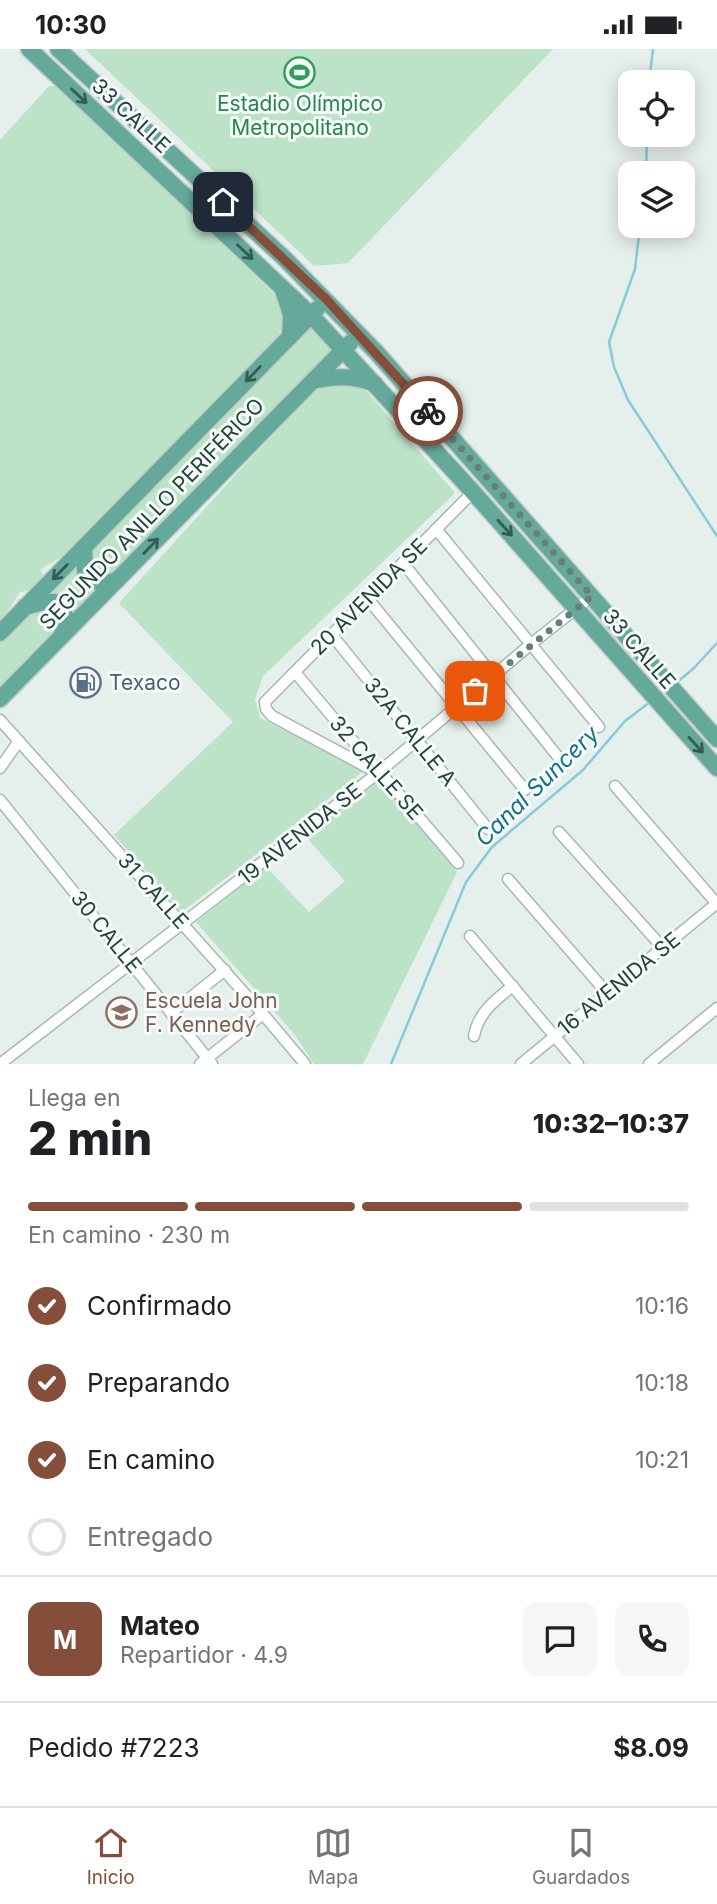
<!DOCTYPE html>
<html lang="es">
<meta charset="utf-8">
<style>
body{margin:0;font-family:Inter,sans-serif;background:#f6f6f6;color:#202124;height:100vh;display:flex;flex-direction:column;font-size:26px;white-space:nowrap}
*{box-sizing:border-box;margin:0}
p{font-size:23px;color:#757577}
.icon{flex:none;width:38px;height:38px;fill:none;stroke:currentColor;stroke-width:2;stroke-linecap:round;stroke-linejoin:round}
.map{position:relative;height:1015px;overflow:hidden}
.drawer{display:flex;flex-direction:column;background:#fff;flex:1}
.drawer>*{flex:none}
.fabs{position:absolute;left:618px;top:21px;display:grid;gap:14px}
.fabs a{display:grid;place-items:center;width:77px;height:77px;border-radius:14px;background:#fff;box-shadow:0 4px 18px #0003;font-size:35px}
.pin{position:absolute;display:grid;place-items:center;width:60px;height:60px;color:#fff;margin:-30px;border-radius:14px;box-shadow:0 4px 10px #0006}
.courier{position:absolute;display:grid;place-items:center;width:70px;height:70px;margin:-35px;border:5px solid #844e3a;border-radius:50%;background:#fff;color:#222;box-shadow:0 2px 9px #0007}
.head em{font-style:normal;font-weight:800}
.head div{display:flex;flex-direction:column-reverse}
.head{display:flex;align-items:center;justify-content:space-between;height:119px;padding:0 28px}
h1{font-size:46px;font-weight:800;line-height:52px}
.bar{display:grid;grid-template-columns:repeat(4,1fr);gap:10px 7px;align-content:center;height:84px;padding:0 28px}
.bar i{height:9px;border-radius:5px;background:#e0e0e0}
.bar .current{background:#844e3a}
.bar p{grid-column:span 4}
.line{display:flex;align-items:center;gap:18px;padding:0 28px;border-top:2px solid #e0e0e0}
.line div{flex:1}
.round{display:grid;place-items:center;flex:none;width:74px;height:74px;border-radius:14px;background:#f6f6f6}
ol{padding:0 28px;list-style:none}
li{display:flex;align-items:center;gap:21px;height:77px}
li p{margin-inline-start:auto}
li .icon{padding:7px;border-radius:50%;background:#844e3a;color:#fff;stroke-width:4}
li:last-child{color:#757577}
li i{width:38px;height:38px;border:4px solid #e0e0e0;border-radius:50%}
.status{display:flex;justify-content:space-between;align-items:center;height:49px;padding:0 35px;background:#fff;direction:ltr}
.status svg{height:19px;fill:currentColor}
.dock{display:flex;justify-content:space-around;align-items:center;height:98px;border-top:2px solid #e0e0e0;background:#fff;font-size:19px;color:#757577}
.dock a{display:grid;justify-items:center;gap:4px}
.dock .current{color:#844e3a}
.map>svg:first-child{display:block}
.green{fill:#bce2c8}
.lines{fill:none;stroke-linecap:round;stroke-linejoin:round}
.stream{stroke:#89cad9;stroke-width:2.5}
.street-casing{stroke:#a7b8b3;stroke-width:13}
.primary-casing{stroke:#c1cbc8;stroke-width:19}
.street{stroke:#fff;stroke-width:10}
.primary{stroke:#65a99a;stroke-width:16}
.oneway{stroke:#335d54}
.done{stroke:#668079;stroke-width:7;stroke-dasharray:0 12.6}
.route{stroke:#844e3a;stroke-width:9}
.labels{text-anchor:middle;stroke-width:6;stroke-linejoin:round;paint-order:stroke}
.leisure-label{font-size:21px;fill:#27864d;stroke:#f6fbf9}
.street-label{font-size:21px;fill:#22443c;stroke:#f6fbf9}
.service-label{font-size:21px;fill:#4e5e75;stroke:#f6fbf9;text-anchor:start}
.education-label{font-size:21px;fill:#785e54;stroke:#f6fbf9;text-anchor:start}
.water-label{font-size:23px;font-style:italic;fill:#157087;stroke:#f6fbf9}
</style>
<div class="status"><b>10:30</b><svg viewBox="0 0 49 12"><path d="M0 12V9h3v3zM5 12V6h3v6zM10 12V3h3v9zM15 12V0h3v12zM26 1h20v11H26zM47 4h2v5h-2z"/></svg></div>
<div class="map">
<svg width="717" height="1015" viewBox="0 0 717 1015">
<rect width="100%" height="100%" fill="#e5efeb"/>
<g class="green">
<path d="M85,0H553L348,214L314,217Z"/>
<path d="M49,37H59L267,238L281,253L284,272L278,288L223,344L202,370L69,503L40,521L45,528L33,541L20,543L0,574V91Z"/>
<path d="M311,267L342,299L118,530L95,532L87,501Z"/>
<path d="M325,332L363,338L455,444L263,627L255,650L260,669L365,721L182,863L114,786L233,673L119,554L251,409Z"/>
<path d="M81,510L109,538L70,578L67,562L39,551Z"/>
<path d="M50,558L61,564L59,585L0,646V593L30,564Z"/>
<path d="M380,731L457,823L363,1015H314L295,986L196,873L266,818L309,863L345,832L306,788Z"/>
</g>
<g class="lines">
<g class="stream">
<path d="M649,33L653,0"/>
<path d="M646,124L647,86"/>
<path d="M640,177L635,220L609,293L614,318L628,351L717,487"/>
<path d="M675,635L694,619L717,594"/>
<path d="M391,1015L466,833L492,798L583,721L625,672L650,653"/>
</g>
<defs>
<g id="street">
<path d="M436,480L599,678"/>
<path d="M403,514L559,709"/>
<path d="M368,550L525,741"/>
<path d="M332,586L488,780"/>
<path d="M295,623C348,688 404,750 458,814"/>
<path d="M0,671L263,965L305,1015"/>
<path d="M0,719L19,692"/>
<path d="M378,724L272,667L266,660L265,653L473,443"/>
<path d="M615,737L717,855"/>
<path d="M0,751L212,1015"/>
<path d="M559,783L663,899"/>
<path d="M508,830L607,944"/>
<path d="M470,887L578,1015"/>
<path d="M171,964L225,921"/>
<path d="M474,987C478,964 495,951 513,937"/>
<path d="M0,1015L378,724L531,595L592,547"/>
<path d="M200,1015L263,965"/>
<path d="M521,1015L717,854"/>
<path d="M649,1015L717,959"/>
</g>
<g id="primary">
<path d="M29,0L311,266L473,443L717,719"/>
<path d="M58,0L284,209L377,304L717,690"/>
<path d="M283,241L291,266L290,288"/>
<path d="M313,332C335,327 353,326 375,335"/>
<path d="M84,498L85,523C96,534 102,537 117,531"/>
<path d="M25,558L44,553H55C67,565 68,569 62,585"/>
<path d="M0,584L317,260"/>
<path d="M0,650L350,294"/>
</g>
</defs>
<use href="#street" class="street-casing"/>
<use href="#primary" class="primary-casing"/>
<use href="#street" class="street"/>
<use href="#primary" class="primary"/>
</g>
<defs><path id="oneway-shaft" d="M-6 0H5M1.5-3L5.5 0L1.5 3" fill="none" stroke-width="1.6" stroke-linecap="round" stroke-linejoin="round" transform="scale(1.75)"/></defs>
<g class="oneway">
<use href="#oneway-shaft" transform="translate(79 47) rotate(43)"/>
<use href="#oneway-shaft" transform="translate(245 203) rotate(43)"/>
<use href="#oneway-shaft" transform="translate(253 325) rotate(134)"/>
<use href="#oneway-shaft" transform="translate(505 479) rotate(48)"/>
<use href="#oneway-shaft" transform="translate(151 497) rotate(-46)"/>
<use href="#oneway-shaft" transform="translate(60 523) rotate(134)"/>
<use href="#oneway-shaft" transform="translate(696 696) rotate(48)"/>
</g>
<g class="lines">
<path class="done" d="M428,362L592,547L475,642"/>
<path class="route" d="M223,153L326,250L428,362"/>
</g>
<defs>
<symbol id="stadium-ring" viewBox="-11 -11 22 22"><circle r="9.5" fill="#f6fbf9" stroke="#2e9e5b" stroke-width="1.5"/><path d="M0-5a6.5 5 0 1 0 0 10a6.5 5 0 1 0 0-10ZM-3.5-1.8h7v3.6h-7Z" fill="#2e9e5b"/></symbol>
<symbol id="fuel-ring" viewBox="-11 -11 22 22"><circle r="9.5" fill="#f6fbf9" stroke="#5c6f8a" stroke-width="1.5"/><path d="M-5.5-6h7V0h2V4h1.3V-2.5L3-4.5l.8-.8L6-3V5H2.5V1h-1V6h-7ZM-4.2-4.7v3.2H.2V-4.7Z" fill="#5c6f8a"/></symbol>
<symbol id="school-ring" viewBox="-11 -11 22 22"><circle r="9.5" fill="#f6fbf9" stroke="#8d6e63" stroke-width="1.5"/><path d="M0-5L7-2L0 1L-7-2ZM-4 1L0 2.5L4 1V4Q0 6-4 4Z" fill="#8d6e63"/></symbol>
</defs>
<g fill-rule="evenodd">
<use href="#stadium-ring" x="282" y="6" width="35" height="35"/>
<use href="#fuel-ring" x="68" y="616" width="35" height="35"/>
<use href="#school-ring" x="104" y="946" width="35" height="35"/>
</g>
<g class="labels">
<g class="leisure-label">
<text x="300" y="62">Estadio Olímpico<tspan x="300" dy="24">Metropolitano</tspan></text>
</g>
<g class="street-label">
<text transform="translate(131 67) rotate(43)" y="7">33 CALLE</text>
<text transform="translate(152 465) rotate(-46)" y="7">SEGUNDO ANILLO PERIFÉRICO</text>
<text transform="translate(369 548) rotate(-45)" y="7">20 AVENIDA SE</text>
<text transform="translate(639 600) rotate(49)" y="7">33 CALLE</text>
<text transform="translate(410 683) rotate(51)" y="7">32A CALLE A</text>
<text transform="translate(376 719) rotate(49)" y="7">32 CALLE SE</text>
<text transform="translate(300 785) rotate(-38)" y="7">19 AVENIDA SE</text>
<text transform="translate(153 842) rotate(48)" y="7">31 CALLE</text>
<text transform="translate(106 883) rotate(51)" y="7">30 CALLE</text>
<text transform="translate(619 935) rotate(-39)" y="7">16 AVENIDA SE</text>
</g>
<g class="service-label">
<text x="109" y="641">Texaco</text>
</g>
<g class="education-label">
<text x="145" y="959">Escuela John<tspan x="145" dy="24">F. Kennedy</tspan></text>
</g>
<g class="water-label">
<text transform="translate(537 737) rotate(-44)" y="8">Canal Suncery</text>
</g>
</g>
</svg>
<div class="fabs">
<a><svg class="icon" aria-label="locate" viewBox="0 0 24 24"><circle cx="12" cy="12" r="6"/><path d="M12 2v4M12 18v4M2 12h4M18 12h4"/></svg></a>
<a><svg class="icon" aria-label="layers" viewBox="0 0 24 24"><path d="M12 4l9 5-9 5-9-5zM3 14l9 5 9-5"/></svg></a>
</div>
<div class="pin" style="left:475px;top:642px;background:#ea580c"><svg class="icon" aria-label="bag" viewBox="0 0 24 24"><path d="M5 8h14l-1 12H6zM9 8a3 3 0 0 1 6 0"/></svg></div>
<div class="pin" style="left:223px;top:153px;background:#1f2937"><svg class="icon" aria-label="home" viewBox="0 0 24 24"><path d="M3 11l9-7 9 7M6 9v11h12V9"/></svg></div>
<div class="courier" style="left:428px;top:362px"><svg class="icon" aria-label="bike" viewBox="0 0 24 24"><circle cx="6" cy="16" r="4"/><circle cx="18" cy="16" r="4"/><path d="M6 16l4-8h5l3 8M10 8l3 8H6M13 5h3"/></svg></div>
</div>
<section class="drawer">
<div class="head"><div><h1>2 min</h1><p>Llega en</p></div><em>10:32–10:37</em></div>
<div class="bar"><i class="current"></i><i class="current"></i><i class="current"></i><i></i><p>En camino · 230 m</p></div>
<ol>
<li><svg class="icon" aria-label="check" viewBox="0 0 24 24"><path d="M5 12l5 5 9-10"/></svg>Confirmado<p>10:16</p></li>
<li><svg class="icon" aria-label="check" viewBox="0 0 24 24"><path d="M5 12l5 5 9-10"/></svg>Preparando<p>10:18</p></li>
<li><svg class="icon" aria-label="check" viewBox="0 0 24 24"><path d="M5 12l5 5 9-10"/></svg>En camino<p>10:21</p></li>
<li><i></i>Entregado</li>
</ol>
<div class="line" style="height:126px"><b class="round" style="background:#844e3a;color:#fff">M</b><div><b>Mateo</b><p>Repartidor · 4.9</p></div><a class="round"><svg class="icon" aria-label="chat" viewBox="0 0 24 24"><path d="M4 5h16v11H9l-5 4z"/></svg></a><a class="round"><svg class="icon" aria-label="phone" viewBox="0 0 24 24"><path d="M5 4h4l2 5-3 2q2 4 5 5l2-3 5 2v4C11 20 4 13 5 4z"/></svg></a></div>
<div class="line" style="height:91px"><div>Pedido #7223</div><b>$8.09</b></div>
</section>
<nav class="dock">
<a class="current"><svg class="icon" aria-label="home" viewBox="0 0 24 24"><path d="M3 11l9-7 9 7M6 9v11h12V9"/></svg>Inicio</a>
<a><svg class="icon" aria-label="map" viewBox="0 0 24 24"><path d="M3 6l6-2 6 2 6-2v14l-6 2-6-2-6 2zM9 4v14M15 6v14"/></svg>Mapa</a>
<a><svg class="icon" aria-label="saved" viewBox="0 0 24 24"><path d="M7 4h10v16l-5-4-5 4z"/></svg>Guardados</a>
</nav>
